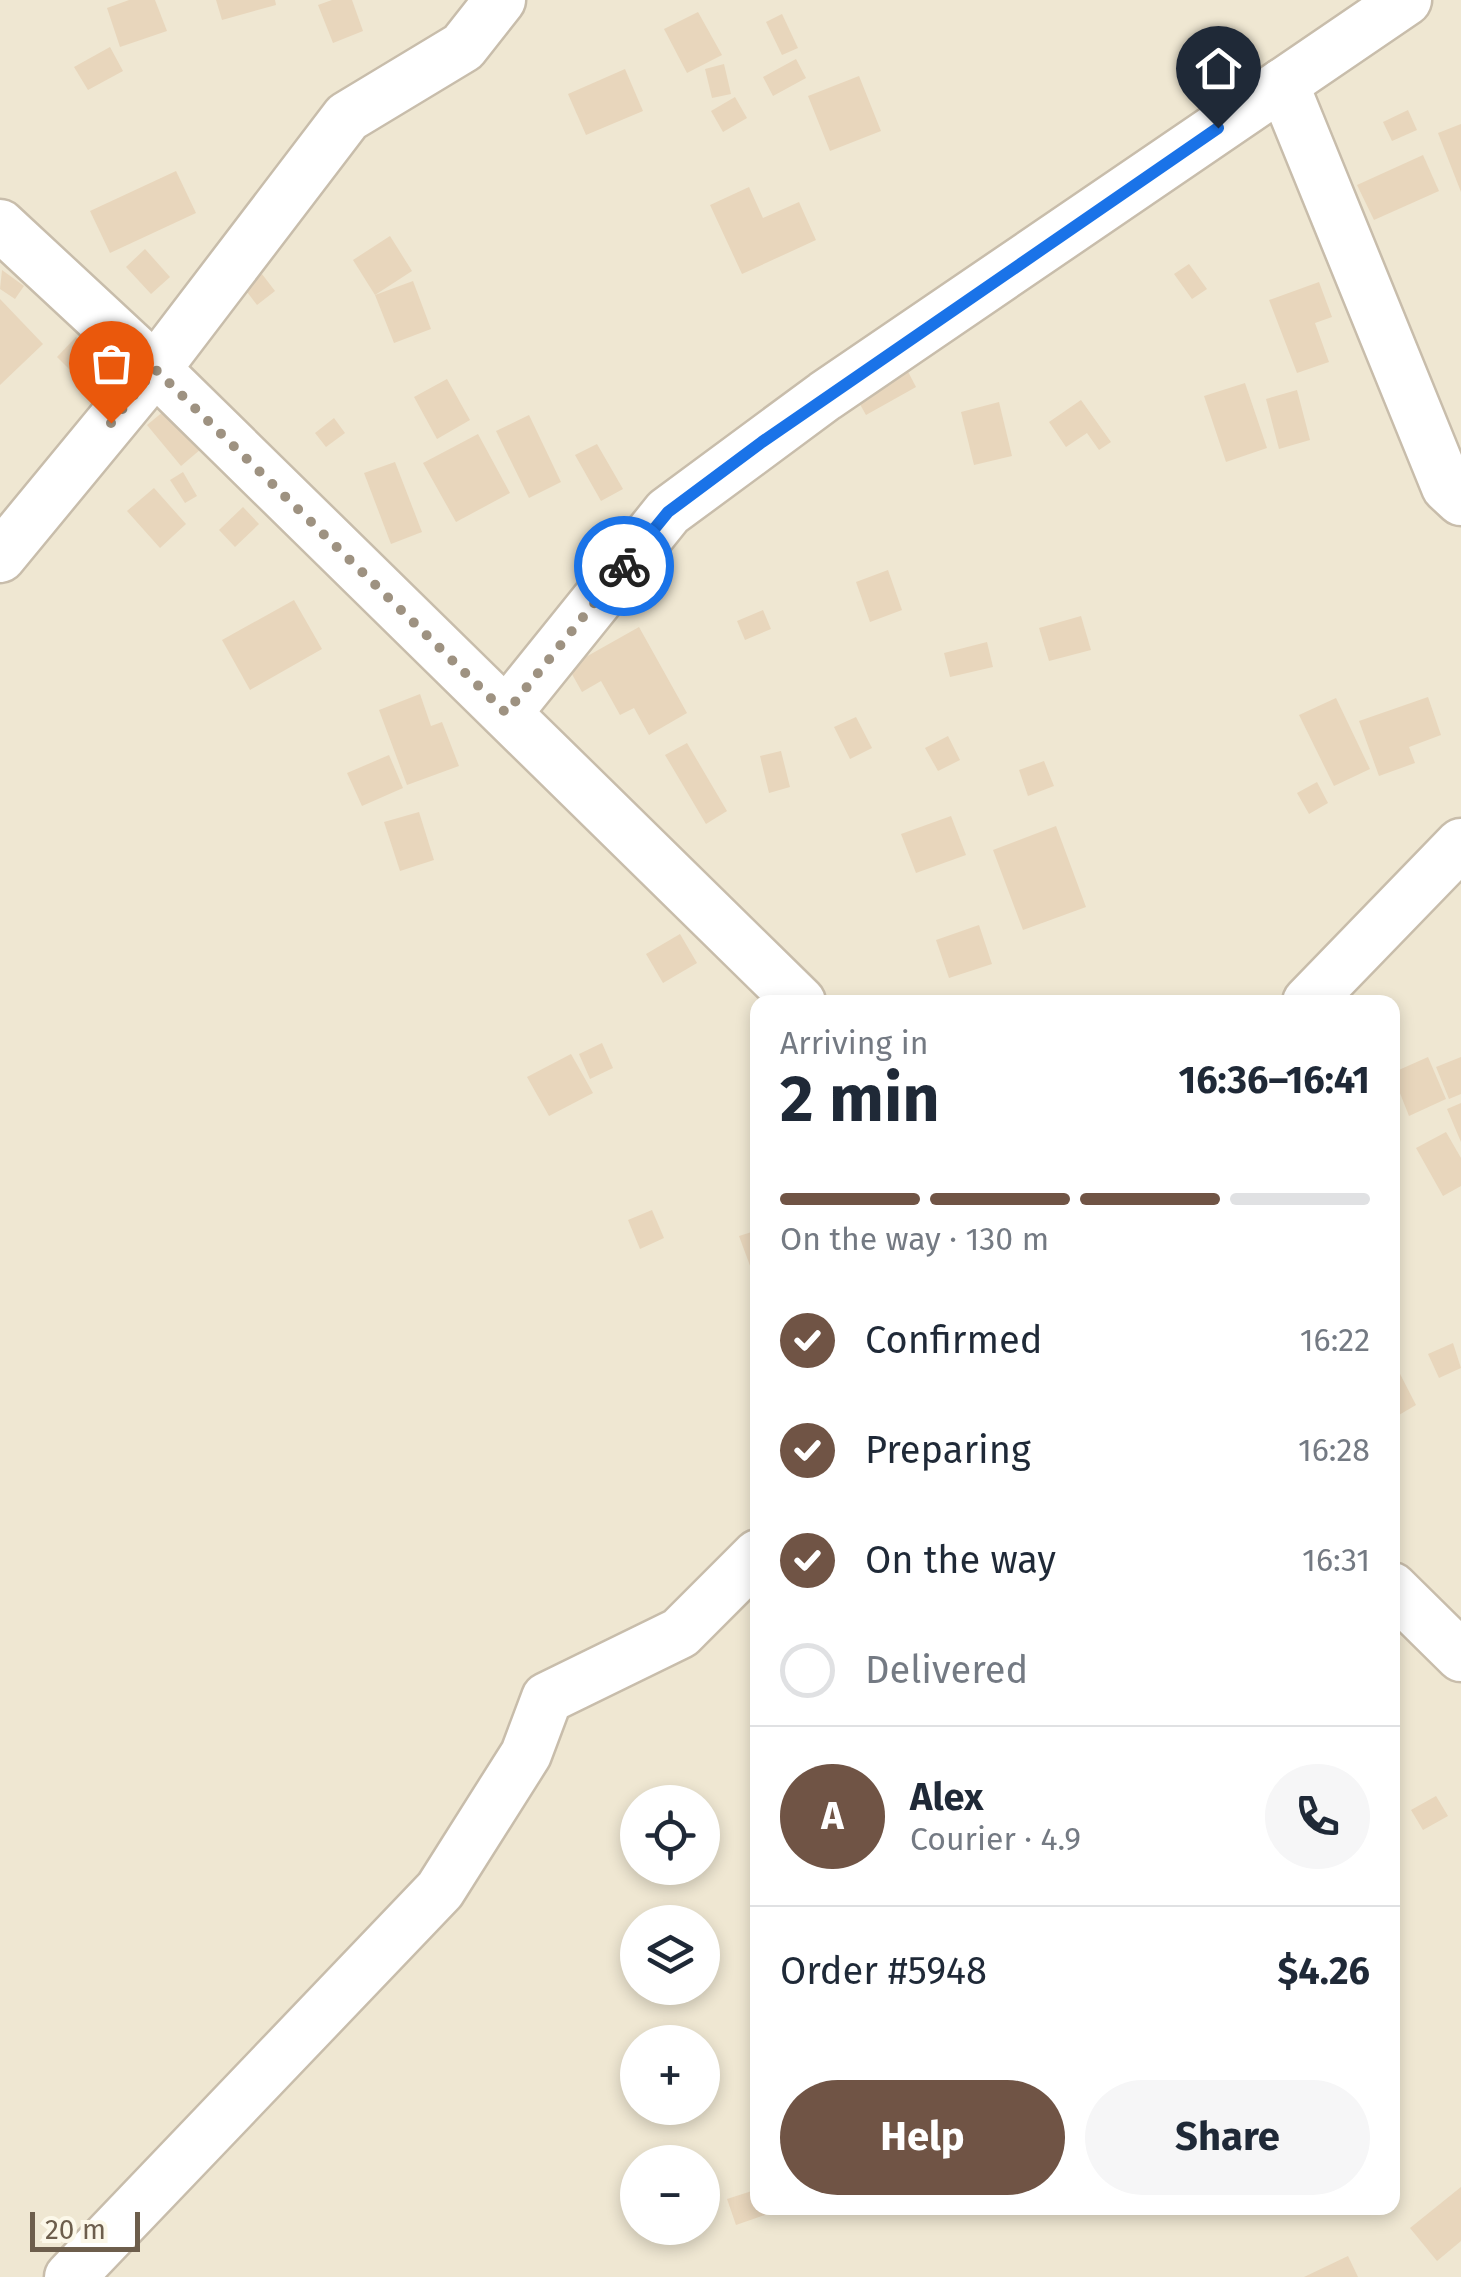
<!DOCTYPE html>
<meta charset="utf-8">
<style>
body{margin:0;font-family:"Fira Sans",sans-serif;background:#f6f6f7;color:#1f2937;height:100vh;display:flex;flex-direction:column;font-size:38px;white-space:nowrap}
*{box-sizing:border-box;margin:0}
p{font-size:32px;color:#747a83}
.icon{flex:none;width:55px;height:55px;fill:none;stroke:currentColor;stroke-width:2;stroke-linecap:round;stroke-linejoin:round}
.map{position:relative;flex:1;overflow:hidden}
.side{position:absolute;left:750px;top:995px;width:650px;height:1220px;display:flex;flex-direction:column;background:#fff;border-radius:20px;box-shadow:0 5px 15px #0003}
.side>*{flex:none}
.tools{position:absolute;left:620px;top:1785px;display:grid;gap:20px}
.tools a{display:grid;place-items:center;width:100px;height:100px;border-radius:50%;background:#fff;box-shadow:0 5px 15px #0003;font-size:50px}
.scale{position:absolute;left:30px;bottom:25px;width:110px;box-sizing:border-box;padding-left:10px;border:5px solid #6d5e4c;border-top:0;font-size:28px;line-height:35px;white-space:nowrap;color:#6d5e4c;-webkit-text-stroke:8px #fcf8e9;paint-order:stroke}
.pin{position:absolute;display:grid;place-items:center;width:85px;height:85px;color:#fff;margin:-102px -42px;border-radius:50% 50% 50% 0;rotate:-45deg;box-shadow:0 0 10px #0007}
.pin .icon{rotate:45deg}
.courier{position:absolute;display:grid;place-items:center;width:100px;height:100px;margin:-50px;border:8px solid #1a73e8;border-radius:50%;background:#fff;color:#222;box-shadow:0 2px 12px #0007}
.overview em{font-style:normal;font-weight:700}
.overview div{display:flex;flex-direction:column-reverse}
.overview{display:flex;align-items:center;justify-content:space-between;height:170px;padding:0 30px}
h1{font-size:65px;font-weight:700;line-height:75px}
.bar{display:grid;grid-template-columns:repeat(4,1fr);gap:15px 10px;align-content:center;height:120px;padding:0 30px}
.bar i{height:12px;border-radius:8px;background:#e0e1e3}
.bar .active{background:#705445}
.bar p{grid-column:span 4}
.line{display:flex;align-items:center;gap:25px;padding:0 30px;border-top:2px solid #e0e1e3}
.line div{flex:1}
.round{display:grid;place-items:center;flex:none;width:105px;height:105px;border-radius:52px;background:#f6f6f7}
ol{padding:0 30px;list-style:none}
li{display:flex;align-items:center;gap:30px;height:110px}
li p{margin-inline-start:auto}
li .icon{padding:10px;border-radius:50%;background:#705445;color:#fff;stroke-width:4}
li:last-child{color:#747a83}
li i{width:55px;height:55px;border:5px solid #e0e1e3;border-radius:50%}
.action{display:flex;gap:20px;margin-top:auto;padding:20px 30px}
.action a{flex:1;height:115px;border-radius:60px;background:#705445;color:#fff;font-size:40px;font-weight:700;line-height:115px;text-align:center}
.action a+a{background:#f6f6f7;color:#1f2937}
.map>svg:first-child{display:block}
.residential{fill:#efe7d2;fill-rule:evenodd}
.building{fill:#e8d6bc}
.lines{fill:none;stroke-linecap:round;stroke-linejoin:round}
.minor-casing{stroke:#c8bdab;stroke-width:55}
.minor{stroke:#fff;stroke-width:50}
.done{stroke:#9e9281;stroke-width:10;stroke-dasharray:0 18}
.route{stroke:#1a73e8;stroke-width:12}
</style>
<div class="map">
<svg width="1461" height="2277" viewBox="0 0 1461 2277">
<rect width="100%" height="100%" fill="#f9f4e3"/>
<path class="residential" d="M0,0H1461V2277H0ZM758,1002H1392V2208H758ZM638,1802H702V1868H638ZM638,1922H702V1988H638ZM638,2042H702V2108H638ZM638,2162H702V2228H638Z"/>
<g class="building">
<path d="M129,0H155L167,31L120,47L107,8Z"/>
<path d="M216,0H275L276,5L222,20Z"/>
<path d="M332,0H352L363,31L333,43L318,5Z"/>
<path d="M698,12L722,55L687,73L664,29Z"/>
<path d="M782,14L798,48L782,55L766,22Z"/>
<path d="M110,47L123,71L88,90L74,67Z"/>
<path d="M796,59L806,78L773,96L763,77Z"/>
<path d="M724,64L731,94L712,98L705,69Z"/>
<path d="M625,69L643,111L586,135L568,94Z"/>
<path d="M859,76L881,131L830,151L808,96Z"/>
<path d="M735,97L747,118L723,132L711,111Z"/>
<path d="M1408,110L1417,130L1392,141L1383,122Z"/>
<path d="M1461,124V192L1438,133Z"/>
<path d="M1423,155L1439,191L1374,220L1357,185Z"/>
<path d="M176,171L196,213L110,253L90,211Z"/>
<path d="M749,187L763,218L799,202L816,240L742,274L710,205Z"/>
<path d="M390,236L412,271L375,295L353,260Z"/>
<path d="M145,249L170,277L151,294L126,267Z"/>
<path d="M1189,264L1207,289L1192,299L1174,274Z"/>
<path d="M2,270L24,286L15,299L0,289Z"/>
<path d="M262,274L275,291L257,305L244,288Z"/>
<path d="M413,281L431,329L394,343L375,295Z"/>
<path d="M1319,282L1332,317L1315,323L1329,362L1297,373L1269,300Z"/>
<path d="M0,299L43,344L0,385Z"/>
<path d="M76,337L93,354L74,374L57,357Z"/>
<path d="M903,362L916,387L866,415L852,390Z"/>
<path d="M447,379L470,420L437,439L414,397Z"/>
<path d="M1245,383L1267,448L1226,462L1204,396Z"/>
<path d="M1297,390L1310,440L1279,449L1266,399Z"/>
<path d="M1081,400L1111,442L1099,450L1087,433L1066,447L1049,422Z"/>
<path d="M175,402L208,443L181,466L147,425Z"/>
<path d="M999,402L1012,456L974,465L961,412Z"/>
<path d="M529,415L561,482L529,498L496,431Z"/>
<path d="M334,418L345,433L326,447L315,433Z"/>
<path d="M478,434L510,493L456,522L423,463Z"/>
<path d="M597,444L623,489L601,501L575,455Z"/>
<path d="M395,462L422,532L391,544L364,473Z"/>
<path d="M183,472L197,496L185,503L170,480Z"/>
<path d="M154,488L186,524L160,548L127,511Z"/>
<path d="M243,507L259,524L235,547L219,530Z"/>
<path d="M888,570L902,610L870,622L856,582Z"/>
<path d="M294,600L322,649L250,690L222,640Z"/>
<path d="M763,610L771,629L745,640L737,621Z"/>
<path d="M1081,616L1091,650L1049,661L1039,628Z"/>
<path d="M639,627L687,713L649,735L634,708L620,715L601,681L582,692L568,667Z"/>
<path d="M987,642L993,667L950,677L944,653Z"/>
<path d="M420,694L431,726L442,722L459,766L407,785L379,710Z"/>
<path d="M1428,697L1441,735L1409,747L1415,763L1379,776L1359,721Z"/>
<path d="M1336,698L1370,769L1334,786L1299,715Z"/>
<path d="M856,717L872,748L850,759L834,727Z"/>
<path d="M948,736L960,760L938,771L925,748Z"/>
<path d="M687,743L727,811L706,824L665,755Z"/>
<path d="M781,751L790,787L769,793L760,756Z"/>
<path d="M389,755L403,788L362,806L347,773Z"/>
<path d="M1044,761L1054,786L1028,796L1019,770Z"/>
<path d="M1317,782L1328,803L1309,814L1297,793Z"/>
<path d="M419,812L434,860L400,871L384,822Z"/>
<path d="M951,816L966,855L916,873L901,834Z"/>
<path d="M1056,826L1086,907L1023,930L993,850Z"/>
<path d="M979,925L992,964L949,978L936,940Z"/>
<path d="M680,934L697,963L663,983L646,954Z"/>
<path d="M602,1043L613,1068L590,1079L579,1054Z"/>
<path d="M571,1054L593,1093L549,1116L527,1077Z"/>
<path d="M1428,1057L1446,1099L1409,1116L1392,1073Z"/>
<path d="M1461,1057V1094L1449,1099L1436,1067Z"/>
<path d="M1461,1103V1142L1447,1109Z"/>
<path d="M1446,1132L1461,1158V1186L1443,1196L1416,1148Z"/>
<path d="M652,1210L664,1238L640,1249L628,1220Z"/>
<path d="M758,1230V1269L752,1271L739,1236Z"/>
<path d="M1453,1343L1461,1368L1439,1378L1428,1354Z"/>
<path d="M1392,1365L1398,1370L1416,1405L1392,1419Z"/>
<path d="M1436,1796L1448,1816L1423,1830L1411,1810Z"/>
<path d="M1461,2187V2241L1437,2261L1410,2228Z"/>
<path d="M758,2189V2208H785L736,2225L727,2199Z"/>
<path d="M1348,2256L1358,2277H1304Z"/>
</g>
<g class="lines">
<defs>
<g id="minor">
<path d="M1283,84L1447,487L1461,500"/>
<path d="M0,225L155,369L800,1002"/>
<path d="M0,557L155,369L347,117L463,47L500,0"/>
<path d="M506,713L668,512L825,396L1406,0"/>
<path d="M1308,1002L1461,844"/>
<path d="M1392,1588L1461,1656"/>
<path d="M70,2277L440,1890L526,1754L547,1698L680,1633L758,1555"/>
</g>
</defs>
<use href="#minor" class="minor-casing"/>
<use href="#minor" class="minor"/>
</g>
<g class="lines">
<path class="done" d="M111,423L155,369L506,713L624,566"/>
<path class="route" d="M624,566L668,512L762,442L1218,128"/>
</g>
</svg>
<div class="tools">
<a><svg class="icon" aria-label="locate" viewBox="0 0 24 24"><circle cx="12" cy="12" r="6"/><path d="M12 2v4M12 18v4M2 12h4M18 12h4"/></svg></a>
<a><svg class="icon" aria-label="layers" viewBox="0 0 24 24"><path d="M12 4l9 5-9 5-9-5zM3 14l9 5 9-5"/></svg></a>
<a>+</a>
<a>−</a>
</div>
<div class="scale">20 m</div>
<div class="pin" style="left:111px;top:423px;background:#ea580c"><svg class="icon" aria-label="bag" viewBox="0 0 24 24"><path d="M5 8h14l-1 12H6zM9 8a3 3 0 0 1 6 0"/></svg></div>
<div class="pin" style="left:1218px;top:128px;background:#1f2937"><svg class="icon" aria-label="home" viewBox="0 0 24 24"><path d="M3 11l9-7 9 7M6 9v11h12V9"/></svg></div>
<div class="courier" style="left:624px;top:566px"><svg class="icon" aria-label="bike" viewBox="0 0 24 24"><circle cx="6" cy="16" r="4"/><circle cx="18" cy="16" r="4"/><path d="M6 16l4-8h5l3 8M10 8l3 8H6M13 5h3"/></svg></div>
<section class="side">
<div class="overview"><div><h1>2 min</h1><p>Arriving in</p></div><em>16:36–16:41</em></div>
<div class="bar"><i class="active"></i><i class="active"></i><i class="active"></i><i></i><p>On the way · 130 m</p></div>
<ol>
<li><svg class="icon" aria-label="check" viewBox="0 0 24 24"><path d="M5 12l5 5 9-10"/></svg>Confirmed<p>16:22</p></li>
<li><svg class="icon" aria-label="check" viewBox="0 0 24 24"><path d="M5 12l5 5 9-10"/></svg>Preparing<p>16:28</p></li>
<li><svg class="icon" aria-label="check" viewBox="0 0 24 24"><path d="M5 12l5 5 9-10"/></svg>On the way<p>16:31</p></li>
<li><i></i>Delivered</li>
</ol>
<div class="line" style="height:180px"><b class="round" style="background:#705445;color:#fff">A</b><div><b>Alex</b><p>Courier · 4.9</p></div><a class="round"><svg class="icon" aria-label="phone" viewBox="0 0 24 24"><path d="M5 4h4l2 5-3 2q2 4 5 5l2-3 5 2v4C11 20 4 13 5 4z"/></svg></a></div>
<div class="line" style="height:130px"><div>Order #5948</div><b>$4.26</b></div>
<div class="action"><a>Help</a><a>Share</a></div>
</section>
</div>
